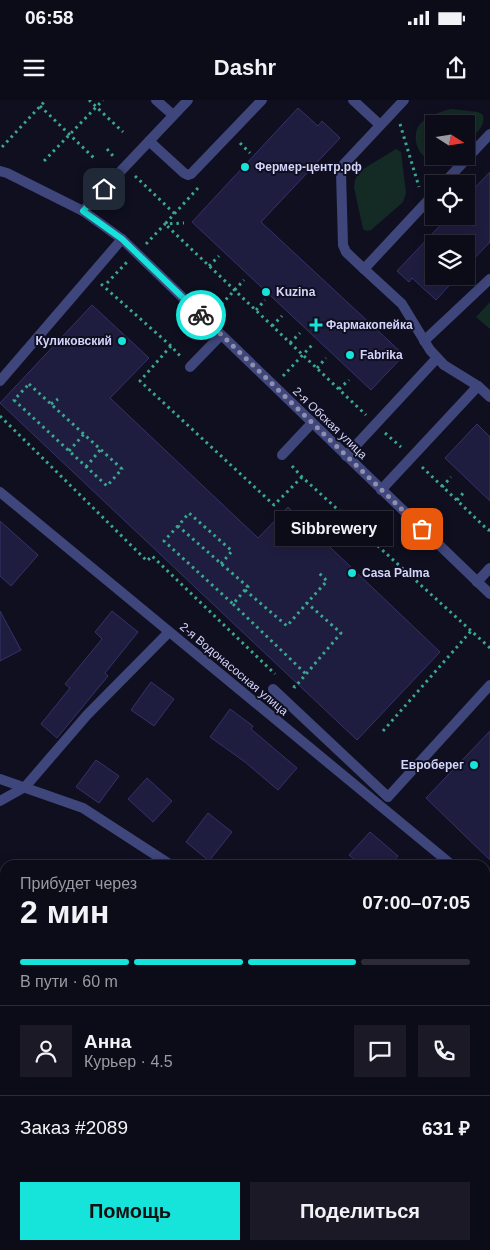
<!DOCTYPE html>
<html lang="ru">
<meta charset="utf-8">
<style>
body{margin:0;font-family:Arial,sans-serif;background:#1a1925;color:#f1f3f6;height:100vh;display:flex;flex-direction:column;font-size:19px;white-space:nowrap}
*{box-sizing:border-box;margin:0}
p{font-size:16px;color:#9a9ba2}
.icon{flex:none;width:28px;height:28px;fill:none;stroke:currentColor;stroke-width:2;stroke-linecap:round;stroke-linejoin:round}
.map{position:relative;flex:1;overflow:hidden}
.side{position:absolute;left:0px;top:760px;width:490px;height:390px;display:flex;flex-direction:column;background:#0c0b18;border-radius:15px 15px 0 0;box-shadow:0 2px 12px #0003,0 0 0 1px #2c2b37}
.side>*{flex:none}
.needle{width:32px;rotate:102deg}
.buttons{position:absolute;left:425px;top:15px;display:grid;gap:10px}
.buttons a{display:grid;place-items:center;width:50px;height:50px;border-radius:0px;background:#0c0b18;box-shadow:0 2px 12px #0003,0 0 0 1px #2c2b37;font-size:25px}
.pin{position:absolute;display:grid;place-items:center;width:42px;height:42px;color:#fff;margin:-21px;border-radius:10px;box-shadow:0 2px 8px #0006}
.courier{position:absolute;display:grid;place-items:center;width:50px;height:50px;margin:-25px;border:4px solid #16e3d9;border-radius:50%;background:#fff;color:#222;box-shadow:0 1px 6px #0007}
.bubble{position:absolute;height:35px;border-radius:0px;background:#0c0b18;box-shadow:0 2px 12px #0003,0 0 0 1px #2c2b37;font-size:16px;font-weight:800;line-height:35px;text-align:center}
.head em{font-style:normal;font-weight:800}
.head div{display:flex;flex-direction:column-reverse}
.head{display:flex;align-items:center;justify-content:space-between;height:85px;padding:0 20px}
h1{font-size:32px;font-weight:800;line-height:38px}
.bar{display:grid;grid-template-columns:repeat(4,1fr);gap:8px 5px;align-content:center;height:60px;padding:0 20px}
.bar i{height:6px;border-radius:4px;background:#2c2b37}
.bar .active{background:#16e3d9}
.bar p{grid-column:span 4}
.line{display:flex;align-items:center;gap:12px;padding:0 20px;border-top:1px solid #2c2b37}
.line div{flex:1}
.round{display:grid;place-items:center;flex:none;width:52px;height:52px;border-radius:0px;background:#1a1925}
.action{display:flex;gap:10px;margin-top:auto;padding:10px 20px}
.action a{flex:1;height:58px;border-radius:0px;background:#16e3d9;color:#111;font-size:20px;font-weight:800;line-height:58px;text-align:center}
.action a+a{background:#1a1925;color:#f1f3f6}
.status{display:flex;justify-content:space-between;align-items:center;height:35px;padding:0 25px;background:#0c0b18;direction:ltr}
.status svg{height:14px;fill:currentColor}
header{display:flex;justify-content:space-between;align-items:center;height:65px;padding:0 20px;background:#0c0b18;font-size:22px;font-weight:800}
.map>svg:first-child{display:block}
.green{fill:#132a25}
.building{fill:#1f1d3f;stroke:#343269}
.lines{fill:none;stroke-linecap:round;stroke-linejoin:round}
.path{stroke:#3aa891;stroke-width:3;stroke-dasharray:2.5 4;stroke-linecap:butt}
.service{stroke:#3f467b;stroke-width:10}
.minor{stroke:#3f467b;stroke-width:10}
.done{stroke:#8f8fae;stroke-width:5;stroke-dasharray:0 9}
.route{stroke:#16e3d9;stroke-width:6}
.poi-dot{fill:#16e3d9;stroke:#100f20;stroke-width:2}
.labels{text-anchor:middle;stroke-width:4;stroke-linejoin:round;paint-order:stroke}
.poi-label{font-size:12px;font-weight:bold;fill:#d3d4fb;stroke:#100f20;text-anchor:start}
.street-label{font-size:12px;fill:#d3d4fb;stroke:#100f20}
</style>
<div class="status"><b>06:58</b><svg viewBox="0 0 49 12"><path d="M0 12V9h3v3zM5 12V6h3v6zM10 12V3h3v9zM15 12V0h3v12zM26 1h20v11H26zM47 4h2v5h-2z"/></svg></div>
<header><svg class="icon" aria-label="menu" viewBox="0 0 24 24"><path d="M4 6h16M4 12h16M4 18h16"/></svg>Dashr<svg class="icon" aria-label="share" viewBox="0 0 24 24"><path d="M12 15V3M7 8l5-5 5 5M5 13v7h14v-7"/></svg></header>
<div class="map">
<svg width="490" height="1150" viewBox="0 0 490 1150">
<rect width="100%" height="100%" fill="#100f20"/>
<g class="green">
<path d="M451,9L478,12L483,15C486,27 474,35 466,43V24H434V56H453C450,60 448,60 443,61C421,68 407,35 422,22C430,15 441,11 451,9Z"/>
<path d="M396,49L401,52L406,93L403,102L371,130L367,131L363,129L354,87L355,80L360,71Z"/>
<path d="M490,202V229L476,217Z"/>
</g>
<g class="building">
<path d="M298,8L318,26L322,21L340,38L261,122L404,255L371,290L192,122Z"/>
<path d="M490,72V142L466,167V144H434V176H458L436,200L412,178L409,182L397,171L449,116H466V97Z"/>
<path d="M92,205L149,258L110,298L258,438L288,407L440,552L357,640L0,303Z"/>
<path d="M477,324L490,337V401L445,358Z"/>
<path d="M0,421L38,455L11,486L0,476Z"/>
<path d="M0,511L21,550L0,561Z"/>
<path d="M112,511L138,532L105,573L108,576L57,638L41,624L70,588L65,584L102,539L95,532Z"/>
<path d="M151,582L174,599L154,626L131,610Z"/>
<path d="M230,609L253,626L251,629L297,668L278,690L245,662L210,637Z"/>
<path d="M490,631V760L426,698Z"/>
<path d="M96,660L119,676L99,703L76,687Z"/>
<path d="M147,678L172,701L153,722L128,699Z"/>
<path d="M208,713L232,732L209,761L186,742Z"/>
<path d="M370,732L398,756L391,765H361L349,755Z"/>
</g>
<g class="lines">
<g class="path">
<path d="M89,0L123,32"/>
<path d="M40,6L96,60"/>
<path d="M400,24L419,87"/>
<path d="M240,43L250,53"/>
<path d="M2,47L46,0"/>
<path d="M107,49L114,57"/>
<path d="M44,61L103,0"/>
<path d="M135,76L175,114"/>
<path d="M198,88L165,124L366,315"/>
<path d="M146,144L165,124L184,123"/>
<path d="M209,166L219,156"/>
<path d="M107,183L127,162"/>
<path d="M101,184L171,246L181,257"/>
<path d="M217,209L244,180"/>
<path d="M256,210L265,200"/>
<path d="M272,226L282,216"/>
<path d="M290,243L300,233"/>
<path d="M171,246L140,281L274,405L302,377"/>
<path d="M317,268L326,258"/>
<path d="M283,276L312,245"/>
<path d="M29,284L122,369L107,386L14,300Z"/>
<path d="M339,289L349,280"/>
<path d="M51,304L58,299"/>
<path d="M0,316L147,461L152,456L275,574"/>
<path d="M385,333L401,347"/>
<path d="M69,351L84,334"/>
<path d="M292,366L302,377L490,548"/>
<path d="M86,367L100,350"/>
<path d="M422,367L488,430H490"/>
<path d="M442,387L451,377"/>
<path d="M457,400L465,391"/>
<path d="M178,426L164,441L233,504L245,490"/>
<path d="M221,464L232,451L189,413L178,426L248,487L245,490L287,526L307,503"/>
<path d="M233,504L306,574"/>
<path d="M293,586L295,587L341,533L307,503L327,481L319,473"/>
<path d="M383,631L471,531"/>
</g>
<g class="service">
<path d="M156,0L173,15"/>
<path d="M353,0L380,25"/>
<path d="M149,41L184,73L188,75L191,74L262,0"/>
<path d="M443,84L490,34"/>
<path d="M434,94L364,169L402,204L430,250L444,265L478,286L490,297"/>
<path d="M364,169L346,152L343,145L341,72L344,64L404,0"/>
<path d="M424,241L490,179"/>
<path d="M190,267L221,235"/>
<path d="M0,281L122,139"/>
<path d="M282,355L312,323"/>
<path d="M346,356L437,258"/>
<path d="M381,390L478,286"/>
<path d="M477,482L490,468"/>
<path d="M273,589L388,697L490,585"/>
</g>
<g class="minor">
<path d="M0,71L7,73L83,111L122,139L490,494"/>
<path d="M83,111L188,0"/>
<path d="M0,392L452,765"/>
<path d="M0,679L83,708L171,765"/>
<path d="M0,701L25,687L87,615L169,532"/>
<path d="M485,783L490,784"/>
<path d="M485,954H490"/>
<path d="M0,1087H5"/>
<path d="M117,1145L119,1150"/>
</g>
</g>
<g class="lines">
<path class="done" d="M201,215L422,429"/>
<path class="route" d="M104,89L83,111L122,139L201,215"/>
</g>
<g class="poi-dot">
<circle cx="245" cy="67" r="5"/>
<circle cx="266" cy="192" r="5"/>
<path d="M313.5 217.5h5v5h5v5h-5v5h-5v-5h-5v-5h5z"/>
<circle cx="122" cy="241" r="5"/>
<circle cx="350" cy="255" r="5"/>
<circle cx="352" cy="473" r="5"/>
<circle cx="474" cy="665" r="5"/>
</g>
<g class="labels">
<g class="poi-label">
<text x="255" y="71">Фермер-центр.рф</text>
<text x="276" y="196">Kuzina</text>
<text x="326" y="229">Фармакопейка</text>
<text x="112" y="245" text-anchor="end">Куликовский</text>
<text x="360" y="259">Fabrika</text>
<text x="362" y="477">Casa Palma</text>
<text x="464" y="669" text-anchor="end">Евроберег</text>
</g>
<g class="street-label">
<text transform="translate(330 323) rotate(44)" y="4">2-я Обская улица</text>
<text transform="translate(234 569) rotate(40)" y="4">2-я Водонасосная улица</text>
</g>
</g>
</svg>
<div class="buttons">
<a><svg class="needle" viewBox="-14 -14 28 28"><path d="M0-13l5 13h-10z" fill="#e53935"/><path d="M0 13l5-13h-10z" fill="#9a9ba2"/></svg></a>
<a><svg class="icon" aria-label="locate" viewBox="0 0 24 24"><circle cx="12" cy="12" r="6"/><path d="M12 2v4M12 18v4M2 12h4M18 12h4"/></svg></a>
<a><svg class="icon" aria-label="layers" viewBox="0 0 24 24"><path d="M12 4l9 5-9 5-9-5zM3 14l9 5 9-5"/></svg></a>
</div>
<div class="pin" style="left:422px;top:429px;background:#ea580c"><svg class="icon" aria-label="bag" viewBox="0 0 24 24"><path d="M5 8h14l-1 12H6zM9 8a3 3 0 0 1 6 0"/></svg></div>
<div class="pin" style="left:104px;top:89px;background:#1f2937"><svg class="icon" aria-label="home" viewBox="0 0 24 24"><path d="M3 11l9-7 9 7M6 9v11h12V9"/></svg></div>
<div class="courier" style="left:201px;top:215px"><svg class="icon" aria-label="bike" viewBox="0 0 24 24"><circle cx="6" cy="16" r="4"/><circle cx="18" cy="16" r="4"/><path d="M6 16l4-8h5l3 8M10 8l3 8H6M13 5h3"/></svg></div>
<div class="bubble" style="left:275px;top:411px;width:118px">Sibbrewery</div>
<section class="side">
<div class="head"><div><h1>2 мин</h1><p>Прибудет через</p></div><em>07:00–07:05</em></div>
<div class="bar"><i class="active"></i><i class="active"></i><i class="active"></i><i></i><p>В пути · 60 m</p></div>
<div class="line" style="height:90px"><a class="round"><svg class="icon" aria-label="person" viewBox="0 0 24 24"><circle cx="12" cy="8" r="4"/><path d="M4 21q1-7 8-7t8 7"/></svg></a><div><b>Анна</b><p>Курьер · 4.5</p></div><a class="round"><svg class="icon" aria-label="chat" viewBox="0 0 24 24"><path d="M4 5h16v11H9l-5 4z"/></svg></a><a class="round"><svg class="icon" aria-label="phone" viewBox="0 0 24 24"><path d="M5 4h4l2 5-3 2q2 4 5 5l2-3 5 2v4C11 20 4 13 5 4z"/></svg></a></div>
<div class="line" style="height:65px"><div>Заказ #2089</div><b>631 ₽</b></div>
<div class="action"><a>Помощь</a><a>Поделиться</a></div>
</section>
</div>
